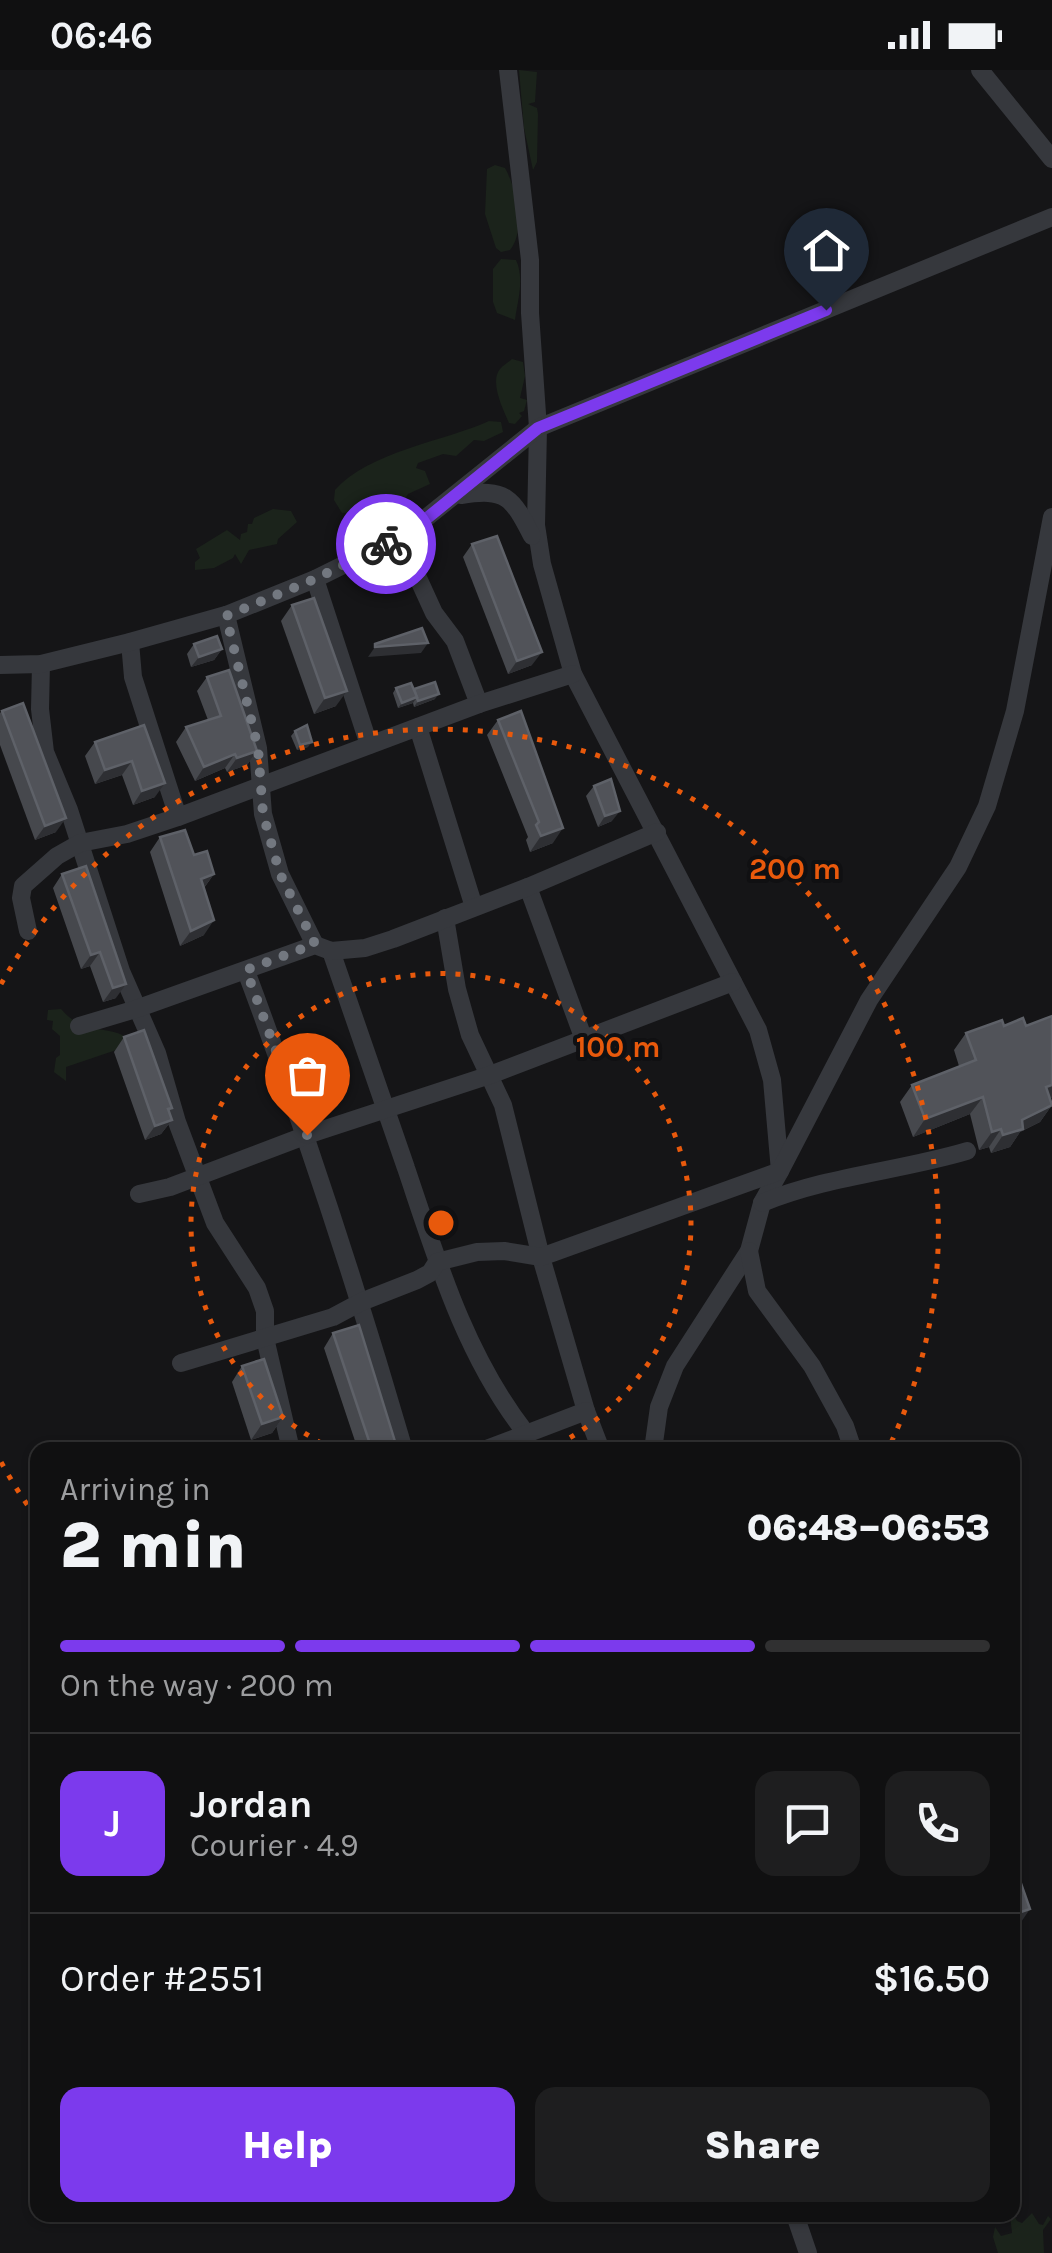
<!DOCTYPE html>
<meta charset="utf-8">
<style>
body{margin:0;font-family:Karla,sans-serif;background:#1e1e1f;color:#f1f3f6;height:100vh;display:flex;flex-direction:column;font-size:38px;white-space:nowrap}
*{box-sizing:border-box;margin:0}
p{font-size:32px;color:#9c9d9f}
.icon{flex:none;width:55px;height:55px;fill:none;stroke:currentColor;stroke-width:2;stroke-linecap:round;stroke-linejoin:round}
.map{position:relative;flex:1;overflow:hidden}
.drawer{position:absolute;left:30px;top:1372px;width:990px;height:780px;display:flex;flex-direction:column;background:#101011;border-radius:20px;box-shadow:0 2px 8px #0004,0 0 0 2px #303031}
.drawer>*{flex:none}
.pin{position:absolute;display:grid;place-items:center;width:85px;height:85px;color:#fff;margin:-102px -42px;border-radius:50% 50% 50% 0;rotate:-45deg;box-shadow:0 0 10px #0007}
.pin .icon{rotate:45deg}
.courier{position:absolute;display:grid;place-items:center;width:100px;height:100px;margin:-50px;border:8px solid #7c3aed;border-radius:50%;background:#fff;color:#222;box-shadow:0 2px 12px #0007}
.head em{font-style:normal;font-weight:800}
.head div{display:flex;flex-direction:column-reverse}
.head{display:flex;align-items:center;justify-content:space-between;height:170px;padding:0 30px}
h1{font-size:65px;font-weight:800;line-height:75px}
.bar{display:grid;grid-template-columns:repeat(4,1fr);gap:15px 10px;align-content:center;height:120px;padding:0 30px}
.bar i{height:12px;border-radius:8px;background:#303031}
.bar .selected{background:#7c3aed}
.bar p{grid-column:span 4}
.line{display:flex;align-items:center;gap:25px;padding:0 30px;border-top:2px solid #303031}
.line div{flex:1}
.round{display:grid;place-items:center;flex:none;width:105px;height:105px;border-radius:20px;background:#1e1e1f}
.button{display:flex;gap:20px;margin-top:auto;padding:20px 30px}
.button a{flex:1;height:115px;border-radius:20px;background:#7c3aed;color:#fff;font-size:40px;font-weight:800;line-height:115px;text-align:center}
.button a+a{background:#1e1e1f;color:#f1f3f6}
.status{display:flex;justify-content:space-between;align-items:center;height:70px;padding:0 50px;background:#101011;direction:ltr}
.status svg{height:28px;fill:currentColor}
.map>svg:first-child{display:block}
.green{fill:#1b231b}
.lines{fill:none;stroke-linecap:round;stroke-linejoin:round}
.minor{stroke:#36383d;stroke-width:18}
.wall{fill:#46484d}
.shaded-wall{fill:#2e2f33}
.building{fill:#515359;stroke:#5e6168;stroke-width:2.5}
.done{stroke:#737880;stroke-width:10;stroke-dasharray:0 18}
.route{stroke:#7c3aed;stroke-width:12}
.ring{fill:none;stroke:#e8590c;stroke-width:5;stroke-dasharray:5 10}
.centre{fill:#e8590c;stroke:#101012;stroke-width:5}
.ring-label{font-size:30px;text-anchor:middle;font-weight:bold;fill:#e8590c;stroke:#101012;stroke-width:8;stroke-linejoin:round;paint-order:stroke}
</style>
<div class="status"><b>06:46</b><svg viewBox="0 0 49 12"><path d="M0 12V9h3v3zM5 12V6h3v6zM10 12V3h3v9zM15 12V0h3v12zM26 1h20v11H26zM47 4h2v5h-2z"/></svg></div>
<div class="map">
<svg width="1052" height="2183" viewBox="0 0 1052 2183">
<rect width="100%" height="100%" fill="#151517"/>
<g class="green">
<path d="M519,0L537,2L535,32L528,34L537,38L538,44L537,92L533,100L524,58Z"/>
<path d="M495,95L505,98C517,120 526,160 510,180L501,182L496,178L485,144L487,99Z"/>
<path d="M501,189L516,190C525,209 517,233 515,250L497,243L493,232V199Z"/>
<path d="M512,289L523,292L525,306L520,328L527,330L524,341L519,343L522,346L515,354L509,353C504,341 489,312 500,299C503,295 508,293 512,289Z"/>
<path d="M489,351L501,352L503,362L484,371L474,370L456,386L443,384L418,393L416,398L425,401L430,414L408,424L404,430L381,431L377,439H368L366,445L361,442L342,443L334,430L335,420C368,382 445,371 489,351Z"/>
<path d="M273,439L291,441L297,452L278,469L277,474L249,480L241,494L235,484L233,488L214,498L195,500V492L200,488L196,479L227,460L240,470L241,464L247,462L248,454H252L254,448Z"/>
<path d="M61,939C86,969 113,951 134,974L66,997V1011L54,1002L56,988L60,985V966L52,959L53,951L47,950L48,940Z"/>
<path d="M1032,2143L1039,2154L1043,2155L1048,2146L1051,2149L1043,2160L1044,2183H998L993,2167L995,2157L1001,2166L1012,2163L1010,2145L1013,2144L1017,2151L1022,2153Z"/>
</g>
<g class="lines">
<g class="minor">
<path d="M508,0L530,190V243L538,358L536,455L542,494L573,604L758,960L772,1010L780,1101L762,1133L749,1181L675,1296L659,1337L653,1380"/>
<path d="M980,0L1052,89"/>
<path d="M461,425C506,418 512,427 532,466"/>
<path d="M406,464L418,508L434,543L455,571L479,634"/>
<path d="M315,509L369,675"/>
<path d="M226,545L258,678L263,744L280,804L315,875"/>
<path d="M130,572L133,607L178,747"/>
<path d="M41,594L40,639L45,682L69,740L121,901L157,983L177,1052L215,1153L257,1218L265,1241V1268L291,1380"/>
<path d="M0,595L41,594L130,572L226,545L315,509L406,464L538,358L1052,147"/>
<path d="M418,657L474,837"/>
<path d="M528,817L583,967"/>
<path d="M445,848L457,919L470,965L503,1035L541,1187L586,1341"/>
<path d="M28,861L21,828L23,816L57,786L80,773L127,764L178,747L479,634L573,604"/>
<path d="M331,881C356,954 381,1026 406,1098C437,1190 465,1285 525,1362"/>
<path d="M246,901C305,1059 357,1218 404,1380"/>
<path d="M79,956L136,939L315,875L331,881L365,878L393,869L528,817L657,762"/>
<path d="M139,1124L170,1117L307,1065L490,1005L733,912"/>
<path d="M762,1133C827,1106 900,1101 967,1081"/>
<path d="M749,1181L757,1221L812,1296L845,1356L853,1380"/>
<path d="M181,1293L333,1247L361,1232L417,1210L430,1203L437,1192L477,1182L504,1181L541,1187L780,1101L869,930L958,797L987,736L1015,641L1052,447"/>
<path d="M484,1380L586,1341L601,1380"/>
<path d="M795,2145L808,2183"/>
</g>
</g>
<g class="wall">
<path d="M472,474L532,595L508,604L463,487Z"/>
<path d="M292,535L336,636L314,644L281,551Z"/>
<path d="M194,574L222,579L214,590L191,597L187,584Z"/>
<path d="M207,607L257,681L247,695L227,702L225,698L195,711L176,672L186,657L208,650L197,621Z"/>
<path d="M396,618L414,620L435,629L414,637L413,633L398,638L393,623Z"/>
<path d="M2,641L56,762L35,770L0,675V643Z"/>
<path d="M498,650L553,773L530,782L526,770L528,767L487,665Z"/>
<path d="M144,655L155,727L133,735L122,705L95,714L85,686L95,672Z"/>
<path d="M295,661L308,677L297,680L291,666Z"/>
<path d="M594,716L612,751L598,757L586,726Z"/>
<path d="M160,767L194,785L214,804L204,818V865L180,876L150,782Z"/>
<path d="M86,796L116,928L103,932L90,896L81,899L53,818L62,804Z"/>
<path d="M1052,946V1028H1050L1052,1035L1040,1052L1020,1062L1010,1077L991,1083L989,1077L979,1080L970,1044L913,1067L900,1032L912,1015L959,996L954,980L966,963L1026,956Z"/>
<path d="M124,967L172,1038L169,1042L172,1050L161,1064L145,1070L114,982Z"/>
<path d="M333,1263L397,1378L396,1380H358L324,1278Z"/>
<path d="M242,1296L283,1347L272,1363L251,1370L232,1312Z"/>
</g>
<g class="shaded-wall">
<path d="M428,573L421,583L368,587L375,577Z"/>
<path d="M222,579L214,590L191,597L199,587Z"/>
<path d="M542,582L532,595L508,604L517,591Z"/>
<path d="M347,621L336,636L314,644L325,628Z"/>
<path d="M439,624L435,629L414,637L418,631Z"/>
<path d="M417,627L413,633L398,638L402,633Z"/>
<path d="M312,672L308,677L297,680L300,675Z"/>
<path d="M257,681L247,695L227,702L237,688Z"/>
<path d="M235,684L225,698L195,711L204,697Z"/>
<path d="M132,691L122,705L95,714L105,700Z"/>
<path d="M165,713L155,727L133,735L142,721Z"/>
<path d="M620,741L612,751L598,757L605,746Z"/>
<path d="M66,748L56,762L35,770L45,756Z"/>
<path d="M563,758L553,773L530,782L541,766Z"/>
<path d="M214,804L203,819L201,809Z"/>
<path d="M214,850L204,865L180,876L191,861Z"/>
<path d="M100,882L90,896L81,899L91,885Z"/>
<path d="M126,914L116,928L103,932L113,918Z"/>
<path d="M1052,1015V1028L1033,1035L1046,1017Z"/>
<path d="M983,1027L970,1044L913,1067L925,1049Z"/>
<path d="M1052,1035L1040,1052L1020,1062L1010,1077L991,1083L1003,1065L1022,1050Z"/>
<path d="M172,1050L161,1064L145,1070L155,1056Z"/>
<path d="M1001,1059L989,1077L979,1080L992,1062Z"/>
<path d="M283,1347L272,1363L251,1370L262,1354Z"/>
<path d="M1030,1839L1019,1855L1012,1857V1845Z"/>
</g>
<g class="building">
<path d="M497,466L542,582L517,591L472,474Z"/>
<path d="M314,528L347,621L325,628L292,535Z"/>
<path d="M422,558L428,573L375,577V574Z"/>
<path d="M217,566L222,579L199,587L194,574Z"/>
<path d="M229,600L257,681L237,688L235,684L204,697L186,657L221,646L207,607Z"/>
<path d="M435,612L439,624L418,631L414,619Z"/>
<path d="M411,613L417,627L402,633L396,618Z"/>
<path d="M23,633L66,748L45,756L2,641Z"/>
<path d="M521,641L563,758L541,766L536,755L539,752L498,650Z"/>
<path d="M144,655L165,713L142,721L132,691L105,700L95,672Z"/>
<path d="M307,655L312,672L300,675L295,661Z"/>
<path d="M611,709L620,741L605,746L594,716Z"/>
<path d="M185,760L194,785L207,781L214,804L201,809L214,850L191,861L160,767Z"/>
<path d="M86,796L126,914L113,918L100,882L91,885L62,804Z"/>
<path d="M1052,946V1015L1046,1017L1052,1035L1022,1050L1023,1059L1003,1065L1001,1059L992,1062L983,1027L925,1049L912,1015L976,990L966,963L1002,950L1004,956L1023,948L1026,956Z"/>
<path d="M144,960L172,1038L168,1039L172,1050L155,1056L124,967Z"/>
<path d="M359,1255L397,1378L392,1380H372L333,1263Z"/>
<path d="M264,1289L283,1347L262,1354L242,1296Z"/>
<path d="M1012,1788L1030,1839L1012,1845Z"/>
</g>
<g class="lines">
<path class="done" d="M307,1065L246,900L315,874L280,804L263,744L258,678L226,546L315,509L386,474"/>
<path class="route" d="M386,474L421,453L538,358L826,240"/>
</g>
<g class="ring">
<path d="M335 1380A250 250 0 1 1 547 1380"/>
<path d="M36 1447A501 501 0 0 1 1 1392M1 914A501 501 0 0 1 889 1377"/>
</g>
<circle cx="441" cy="1153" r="15" class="centre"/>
<g class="ring-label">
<text x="795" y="809">200 m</text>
<text x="618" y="987">100 m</text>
</g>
</svg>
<div class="pin" style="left:307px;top:1065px;background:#ea580c"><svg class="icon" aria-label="bag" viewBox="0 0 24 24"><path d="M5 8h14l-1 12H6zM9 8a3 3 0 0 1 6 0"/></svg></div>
<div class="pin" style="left:826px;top:240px;background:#1f2937"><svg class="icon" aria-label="home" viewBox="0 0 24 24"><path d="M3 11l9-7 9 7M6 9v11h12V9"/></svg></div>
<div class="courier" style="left:386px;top:474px"><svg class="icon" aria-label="bike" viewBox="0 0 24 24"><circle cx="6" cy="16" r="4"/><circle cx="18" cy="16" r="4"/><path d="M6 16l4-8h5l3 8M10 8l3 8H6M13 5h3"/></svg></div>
<section class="drawer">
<div class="head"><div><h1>2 min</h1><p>Arriving in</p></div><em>06:48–06:53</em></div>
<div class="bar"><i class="selected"></i><i class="selected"></i><i class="selected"></i><i></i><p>On the way · 200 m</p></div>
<div class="line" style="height:180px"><b class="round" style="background:#7c3aed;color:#fff">J</b><div><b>Jordan</b><p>Courier · 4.9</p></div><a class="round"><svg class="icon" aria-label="chat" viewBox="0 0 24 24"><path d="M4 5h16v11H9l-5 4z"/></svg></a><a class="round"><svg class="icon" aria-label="phone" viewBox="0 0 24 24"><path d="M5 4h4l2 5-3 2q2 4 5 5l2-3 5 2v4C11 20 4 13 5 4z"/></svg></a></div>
<div class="line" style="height:130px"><div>Order #2551</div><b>$16.50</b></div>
<div class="button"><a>Help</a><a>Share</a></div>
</section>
</div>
